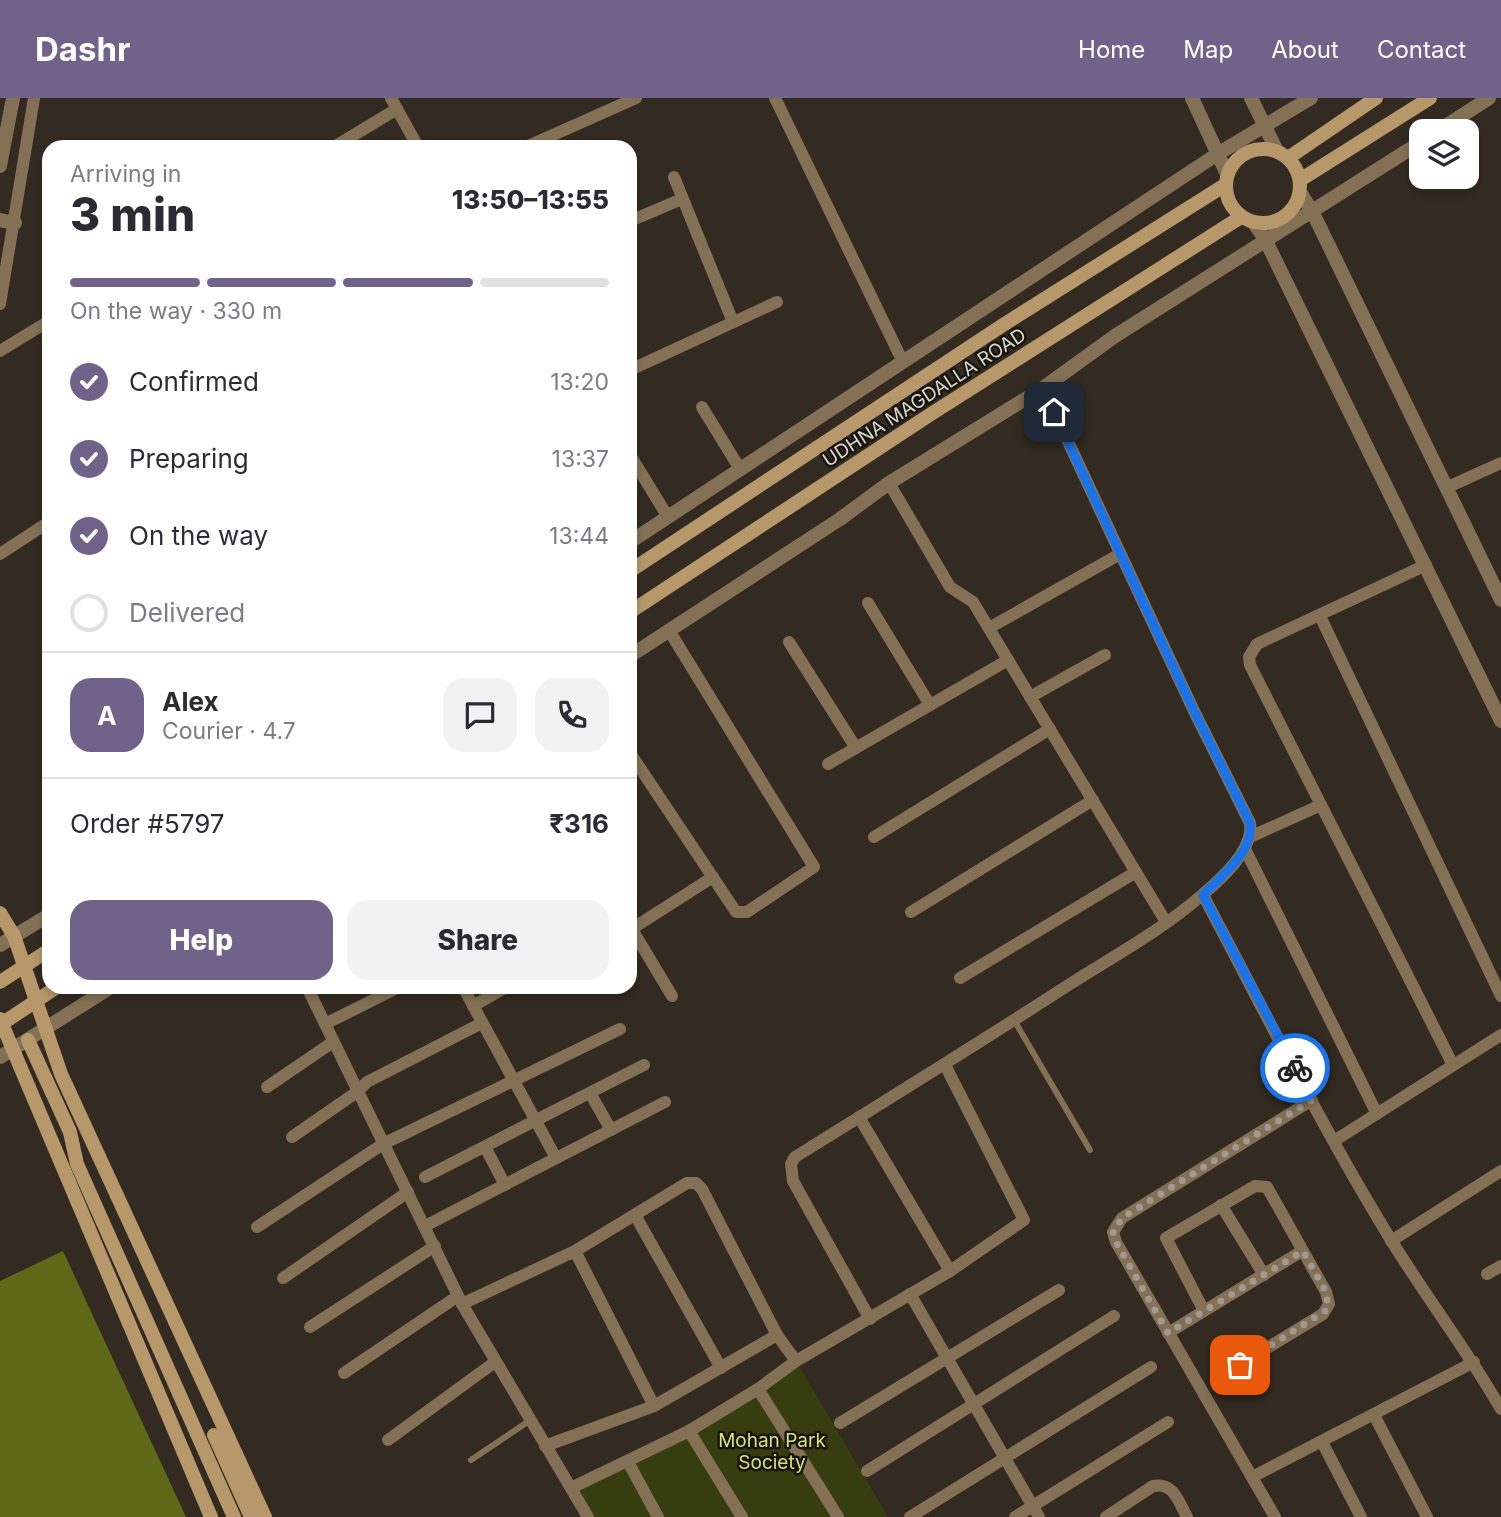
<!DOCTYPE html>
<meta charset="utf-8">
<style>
body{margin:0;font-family:Inter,sans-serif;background:#f2f2f3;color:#2b2b33;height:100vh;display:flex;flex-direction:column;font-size:26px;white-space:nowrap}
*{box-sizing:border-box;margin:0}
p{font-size:23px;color:#7c7c81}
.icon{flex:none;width:38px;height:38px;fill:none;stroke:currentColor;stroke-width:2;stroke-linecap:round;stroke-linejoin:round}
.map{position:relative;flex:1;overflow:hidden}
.sheet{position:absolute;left:42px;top:42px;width:595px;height:854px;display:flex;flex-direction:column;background:#fff;border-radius:21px;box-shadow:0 4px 10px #0003}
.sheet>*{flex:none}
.controls{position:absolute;left:1409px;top:21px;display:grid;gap:14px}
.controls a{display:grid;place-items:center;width:70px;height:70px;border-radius:14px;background:#fff;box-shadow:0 4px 10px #0003;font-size:35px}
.pin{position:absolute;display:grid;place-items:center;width:60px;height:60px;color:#fff;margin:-30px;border-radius:14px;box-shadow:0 4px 10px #0006}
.courier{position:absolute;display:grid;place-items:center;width:70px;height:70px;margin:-35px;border:5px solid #1a73e8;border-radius:50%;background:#fff;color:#222;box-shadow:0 2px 9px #0007}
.overview em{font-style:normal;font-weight:800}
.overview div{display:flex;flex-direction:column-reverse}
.overview{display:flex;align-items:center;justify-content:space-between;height:119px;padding:0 28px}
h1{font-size:46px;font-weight:800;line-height:52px}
.bar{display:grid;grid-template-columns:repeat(4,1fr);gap:10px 7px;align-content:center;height:84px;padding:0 28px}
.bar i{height:9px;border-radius:5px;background:#e1e1e2}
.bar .current{background:#706288}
.bar p{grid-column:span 4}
.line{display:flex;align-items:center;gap:18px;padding:0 28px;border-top:2px solid #e1e1e2}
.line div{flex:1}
.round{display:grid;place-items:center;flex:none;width:74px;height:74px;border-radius:21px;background:#f2f2f3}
ol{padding:0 28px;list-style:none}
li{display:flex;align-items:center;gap:21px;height:77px}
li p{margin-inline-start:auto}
li .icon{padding:7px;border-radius:50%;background:#706288;color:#fff;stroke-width:4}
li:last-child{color:#7c7c81}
li i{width:38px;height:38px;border:4px solid #e1e1e2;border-radius:50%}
.button{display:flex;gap:14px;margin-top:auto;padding:14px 28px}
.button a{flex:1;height:80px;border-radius:21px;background:#706288;color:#fff;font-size:28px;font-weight:800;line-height:80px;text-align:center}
.button a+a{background:#f2f2f3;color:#2b2b33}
header{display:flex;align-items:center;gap:42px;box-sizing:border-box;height:98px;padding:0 35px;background:#706288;color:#fff}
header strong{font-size:33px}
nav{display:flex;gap:38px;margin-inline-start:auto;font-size:24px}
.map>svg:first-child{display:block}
.green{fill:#363e10}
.forest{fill:#5d6917}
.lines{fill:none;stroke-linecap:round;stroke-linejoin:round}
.service{stroke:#847155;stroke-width:6}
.minor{stroke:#847155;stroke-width:12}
.tertiary{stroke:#847155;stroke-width:14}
.secondary{stroke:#b6986b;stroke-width:14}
.secondary-bridge{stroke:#b6986b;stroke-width:14}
.done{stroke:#a09a92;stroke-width:7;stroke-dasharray:0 12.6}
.route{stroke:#1a73e8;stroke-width:9}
.labels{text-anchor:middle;stroke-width:5;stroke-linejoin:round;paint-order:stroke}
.street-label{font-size:19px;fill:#dbd6cf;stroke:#18140f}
.park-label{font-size:19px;fill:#d0e57a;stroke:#18140f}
</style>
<header>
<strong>Dashr</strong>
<nav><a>Home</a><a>Map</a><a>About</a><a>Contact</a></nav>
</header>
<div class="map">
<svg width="1501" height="1419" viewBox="0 0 1501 1419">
<rect width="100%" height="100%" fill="#332b21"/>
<path class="green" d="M796,1263L888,1419H588L573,1393Z"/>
<path class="forest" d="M63,1153L186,1419H0V1183Z"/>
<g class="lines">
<g class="service">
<path d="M1014,922L1090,1052"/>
<path d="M471,1362L529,1323"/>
</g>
<g class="minor">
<path d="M391,0L418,49"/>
<path d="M775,0L902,262"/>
<path d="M334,49L397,11"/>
<path d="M526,49L636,0"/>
<path d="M674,79L733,224"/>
<path d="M630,123L682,101"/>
<path d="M0,206L34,0"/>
<path d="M0,253L49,223"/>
<path d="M630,272L777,204"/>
<path d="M702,309L740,371"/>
<path d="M630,357L668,419"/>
<path d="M889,385L950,489L973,504L1166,824"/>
<path d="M1448,389L1501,365"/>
<path d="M0,456L49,424"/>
<path d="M1426,467L1257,546L1249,559L1250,567L1453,967"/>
<path d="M868,505L930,607"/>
<path d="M1320,518L1501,898"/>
<path d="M989,530L1120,456"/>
<path d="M789,544L856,650"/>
<path d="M1030,599L1105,557"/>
<path d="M630,655L736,814H747L814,769L670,534"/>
<path d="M828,666L1008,562"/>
<path d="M874,739L1050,631"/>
<path d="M1250,739L1321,707"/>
<path d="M1245,751L1377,1016"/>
<path d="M1203,797C1264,912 1322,1030 1391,1142C1426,1199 1467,1252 1501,1311"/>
<path d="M911,814L1093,702"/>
<path d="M630,828L672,898"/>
<path d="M630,832L713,779"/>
<path d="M960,880L1136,774"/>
<path d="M307,889L462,1206L588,1419"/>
<path d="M463,889L556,1060"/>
<path d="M473,908L506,889"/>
<path d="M325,926L399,889"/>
<path d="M267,989L333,944"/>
<path d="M590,995L611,1032"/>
<path d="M859,1019L950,1173"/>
<path d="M292,1039L357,994L367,984L482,925"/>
<path d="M1334,1043L1501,937"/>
<path d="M485,1049L505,1087"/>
<path d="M425,1079L644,967"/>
<path d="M1221,1107L1264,1177"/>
<path d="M635,1117L721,1270"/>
<path d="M425,1128L665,1004"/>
<path d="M257,1129L383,1046L620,931"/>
<path d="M1391,1143L1501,1073"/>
<path d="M575,1153L654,1308"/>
<path d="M1487,1176L1501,1168"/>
<path d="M283,1180L408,1094"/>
<path d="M910,1196L1039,1419"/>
<path d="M462,1206L575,1153L687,1085H696L702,1091L777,1237L796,1263"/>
<path d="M1204,1213L1166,1140L1255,1088L1267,1089L1326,1194L1329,1206L1323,1216L1239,1267"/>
<path d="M870,1221L793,1083L791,1066L795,1059C887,1002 979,945 1070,886C1114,858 1162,832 1202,797C1221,781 1254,752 1250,725L1194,613L1043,290"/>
<path d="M310,1229L435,1148"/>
<path d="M1168,1235L1302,1153"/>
<path d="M344,1275L458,1198"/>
<path d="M758,1291L838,1419"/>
<path d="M1374,1317L1427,1419"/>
<path d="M840,1325L1059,1192"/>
<path d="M689,1333L742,1419"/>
<path d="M388,1342L495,1264"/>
<path d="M1322,1344L1361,1419"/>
<path d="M545,1348L654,1308L777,1237"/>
<path d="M628,1364L658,1419"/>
<path d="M867,1373L1114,1218"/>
<path d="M1252,1379L1474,1264"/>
<path d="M571,1390L689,1333L758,1291L796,1263L950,1173L1024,1122L945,967"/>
<path d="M910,1419L1151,1269"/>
<path d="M1015,1419L1168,1324"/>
<path d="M1106,1419L1153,1388C1174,1384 1178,1403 1187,1419"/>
<path d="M1275,1419L1116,1144L1113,1134L1122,1120L1312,1002"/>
</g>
<g class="tertiary">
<path d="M1192,0L1227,76"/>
<path d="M1251,0L1277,53"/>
<path d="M1438,33L1489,0"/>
<path d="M0,68L13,0"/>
<path d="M1300,94L1313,115L1501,502"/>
<path d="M0,122L15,125"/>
<path d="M1253,124L1265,141L1501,623"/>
<path d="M630,444L1219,55L1311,0"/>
<path d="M630,558L840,421L889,385L1043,290L1115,238L1421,44"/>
<path d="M0,847L49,817"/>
<path d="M0,959L111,889"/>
</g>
<g class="secondary">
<circle cx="1263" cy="88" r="37"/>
<path d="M1288,60L1376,0"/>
<path d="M1300,82L1430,0"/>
<path d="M630,473L1003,227L1225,87"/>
<path d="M630,514L931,316L1241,119"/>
<path d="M0,815L14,838L61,976L265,1419"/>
<path d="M0,921L211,1419"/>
<path d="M28,942L70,1034L77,1066L234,1419"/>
<path d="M214,1337L251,1419"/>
</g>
<g class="secondary-bridge">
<path d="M0,884L49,852"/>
<path d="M0,927L57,889"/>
</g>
</g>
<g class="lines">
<path class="done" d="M1240,1267L1328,1211L1326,1194L1303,1153L1168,1235L1116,1144L1113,1134L1122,1120L1312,1002L1295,970"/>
<path class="route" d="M1054,314L1194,613L1250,725C1254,754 1221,778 1203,797L1295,970"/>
</g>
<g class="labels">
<g class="street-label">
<text transform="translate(924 299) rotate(-33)" y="7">UDHNA MAGDALLA ROAD</text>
</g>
<g class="park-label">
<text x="772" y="1349">Mohan Park<tspan x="772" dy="22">Society</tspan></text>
</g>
</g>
</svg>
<div class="controls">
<a><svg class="icon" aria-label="layers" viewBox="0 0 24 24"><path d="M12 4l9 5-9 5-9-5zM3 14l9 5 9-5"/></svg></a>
</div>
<div class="pin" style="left:1240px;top:1267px;background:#ea580c"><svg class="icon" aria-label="bag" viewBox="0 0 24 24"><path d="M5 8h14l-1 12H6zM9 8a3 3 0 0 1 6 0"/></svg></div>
<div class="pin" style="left:1054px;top:314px;background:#1f2937"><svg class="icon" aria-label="home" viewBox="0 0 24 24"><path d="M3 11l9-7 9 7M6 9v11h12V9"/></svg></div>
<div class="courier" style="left:1295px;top:970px"><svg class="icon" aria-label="bike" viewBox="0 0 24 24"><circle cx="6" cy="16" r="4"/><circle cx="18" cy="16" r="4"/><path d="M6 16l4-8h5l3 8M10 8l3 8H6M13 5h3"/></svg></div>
<section class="sheet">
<div class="overview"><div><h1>3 min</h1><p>Arriving in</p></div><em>13:50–13:55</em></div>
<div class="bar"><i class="current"></i><i class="current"></i><i class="current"></i><i></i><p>On the way · 330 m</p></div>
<ol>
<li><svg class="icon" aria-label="check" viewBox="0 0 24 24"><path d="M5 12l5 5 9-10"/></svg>Confirmed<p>13:20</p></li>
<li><svg class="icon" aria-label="check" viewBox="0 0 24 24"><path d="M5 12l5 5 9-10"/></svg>Preparing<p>13:37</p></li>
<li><svg class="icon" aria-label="check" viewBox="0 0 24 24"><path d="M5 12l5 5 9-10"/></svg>On the way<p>13:44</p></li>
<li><i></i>Delivered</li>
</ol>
<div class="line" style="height:126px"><b class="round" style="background:#706288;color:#fff">A</b><div><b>Alex</b><p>Courier · 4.7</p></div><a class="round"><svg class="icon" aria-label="chat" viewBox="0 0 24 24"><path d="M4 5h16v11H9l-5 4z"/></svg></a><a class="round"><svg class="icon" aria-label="phone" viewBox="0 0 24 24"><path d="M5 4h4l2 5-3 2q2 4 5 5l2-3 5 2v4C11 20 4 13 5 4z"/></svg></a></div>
<div class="line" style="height:91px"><div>Order #5797</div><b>₹316</b></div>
<div class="button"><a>Help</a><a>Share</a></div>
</section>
</div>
